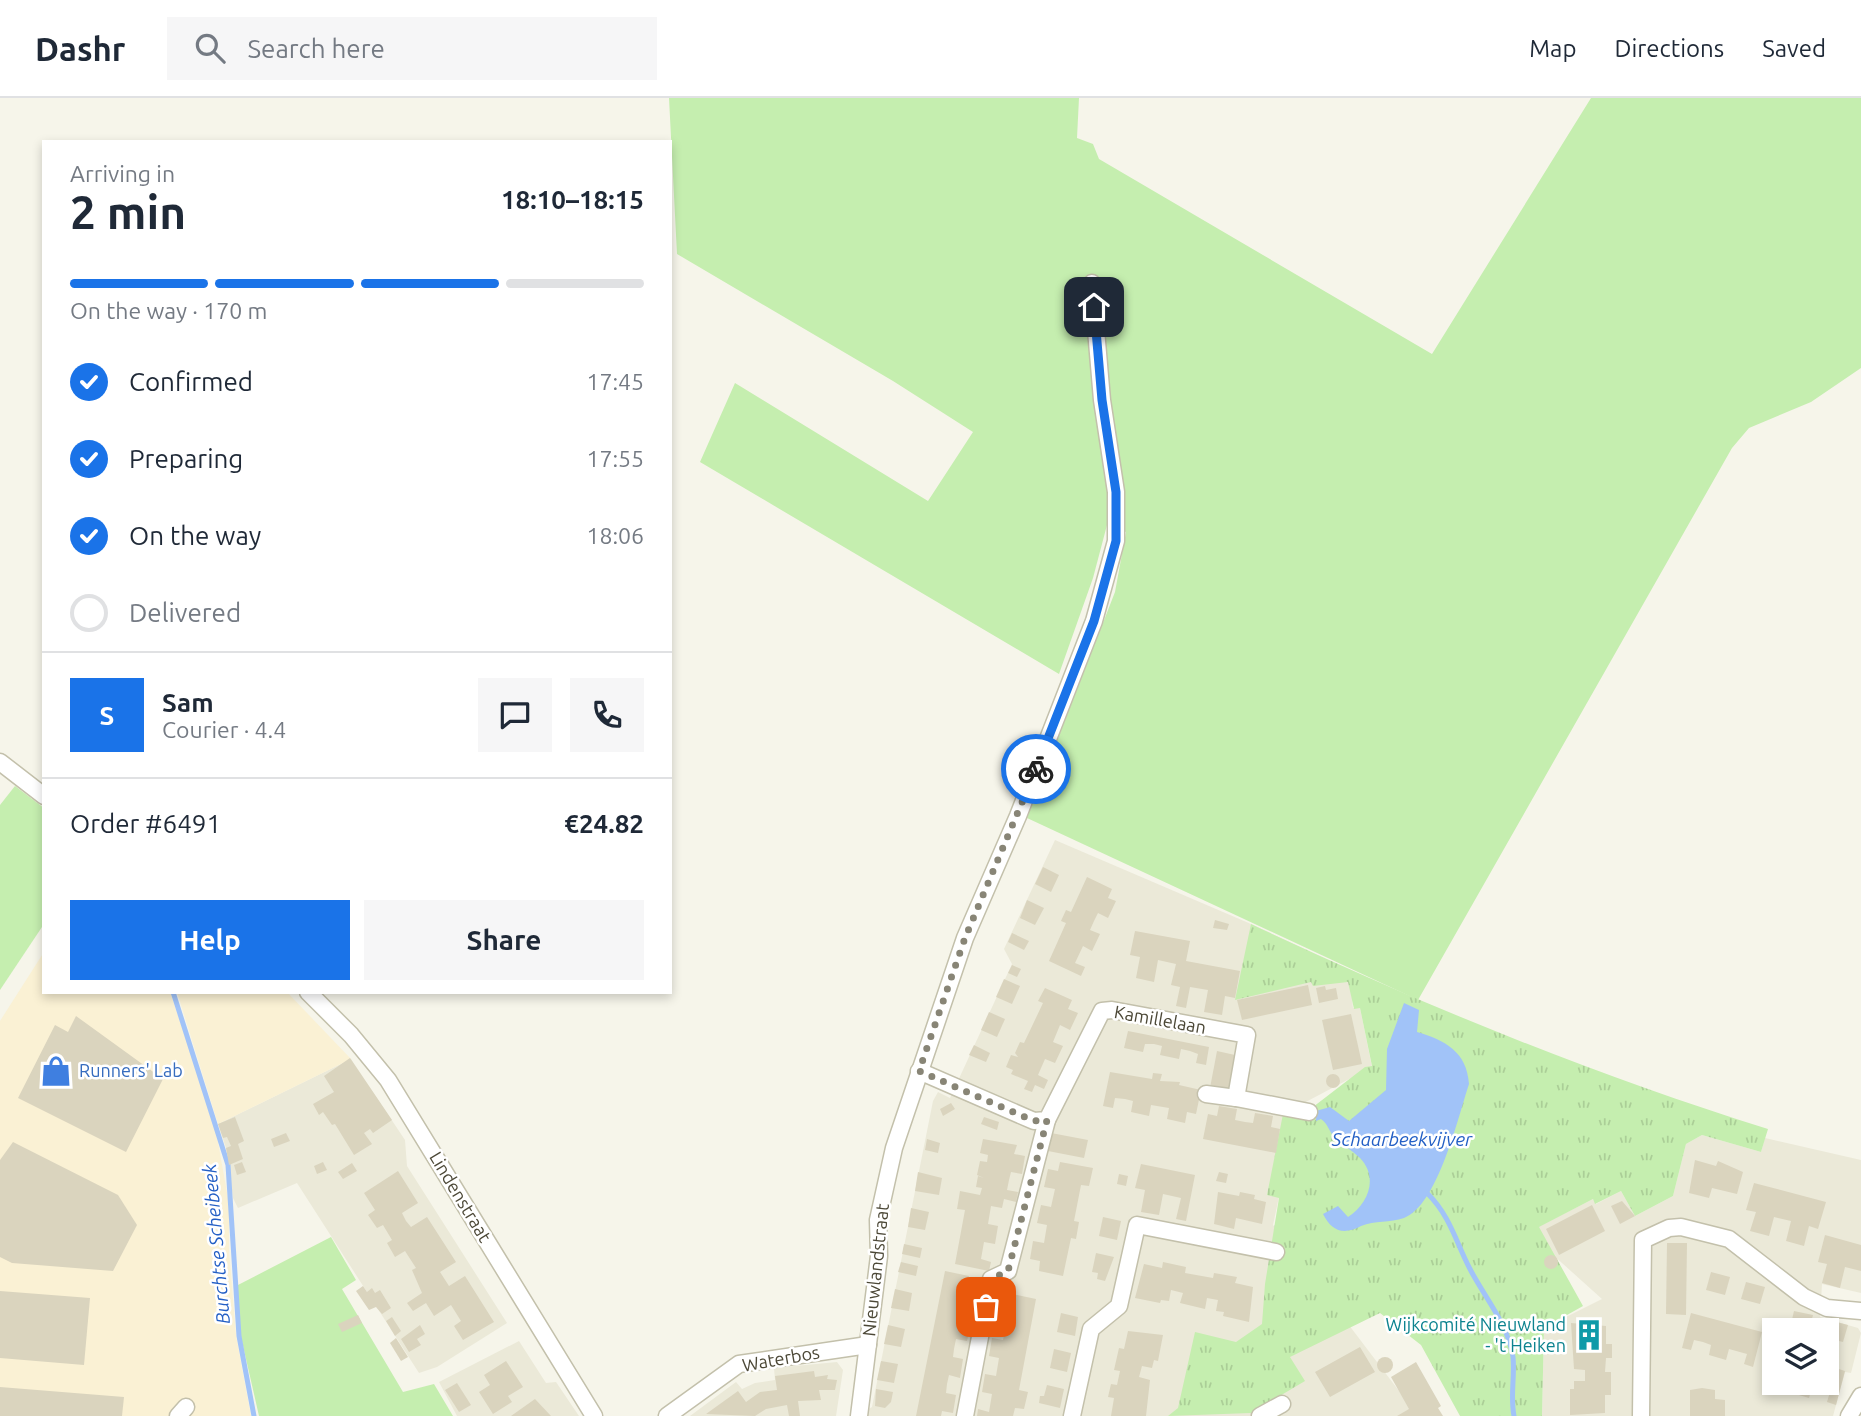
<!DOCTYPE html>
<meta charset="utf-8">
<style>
body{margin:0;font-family:Ubuntu,sans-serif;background:#f6f6f7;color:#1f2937;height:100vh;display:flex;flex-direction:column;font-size:26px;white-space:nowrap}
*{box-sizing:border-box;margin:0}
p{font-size:23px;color:#747a83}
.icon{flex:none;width:38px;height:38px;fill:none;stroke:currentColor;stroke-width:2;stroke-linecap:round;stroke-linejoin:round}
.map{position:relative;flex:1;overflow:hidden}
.details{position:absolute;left:42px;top:42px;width:630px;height:854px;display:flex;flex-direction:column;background:#fff;border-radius:0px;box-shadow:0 4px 10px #0003}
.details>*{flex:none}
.tools{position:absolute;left:1762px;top:1220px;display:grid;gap:14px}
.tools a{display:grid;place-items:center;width:77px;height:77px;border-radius:0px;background:#fff;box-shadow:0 4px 10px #0003;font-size:35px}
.pin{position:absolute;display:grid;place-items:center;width:60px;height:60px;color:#fff;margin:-30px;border-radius:14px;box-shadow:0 4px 10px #0006}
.courier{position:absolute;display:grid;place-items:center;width:70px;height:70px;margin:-35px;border:5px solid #1a73e8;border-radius:50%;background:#fff;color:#222;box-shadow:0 2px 9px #0007}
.head em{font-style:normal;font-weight:700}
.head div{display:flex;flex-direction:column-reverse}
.head{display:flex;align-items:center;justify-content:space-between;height:119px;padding:0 28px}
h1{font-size:46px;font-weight:700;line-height:52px}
.bar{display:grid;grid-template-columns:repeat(4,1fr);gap:10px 7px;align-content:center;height:84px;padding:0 28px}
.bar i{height:9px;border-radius:5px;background:#e0e1e3}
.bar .current{background:#1a73e8}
.bar p{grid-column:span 4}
.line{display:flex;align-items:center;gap:18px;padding:0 28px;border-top:2px solid #e0e1e3}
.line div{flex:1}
.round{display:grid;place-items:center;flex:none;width:74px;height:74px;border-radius:0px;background:#f6f6f7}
ol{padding:0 28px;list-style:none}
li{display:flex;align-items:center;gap:21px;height:77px}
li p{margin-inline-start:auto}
li .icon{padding:7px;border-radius:50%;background:#1a73e8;color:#fff;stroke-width:4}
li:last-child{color:#747a83}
li i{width:38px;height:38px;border:4px solid #e0e1e3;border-radius:50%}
.action{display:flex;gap:14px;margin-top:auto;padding:14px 28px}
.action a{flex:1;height:80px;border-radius:0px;background:#1a73e8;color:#fff;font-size:28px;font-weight:700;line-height:80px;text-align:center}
.action a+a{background:#f6f6f7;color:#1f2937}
header{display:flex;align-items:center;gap:42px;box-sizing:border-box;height:98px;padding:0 35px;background:#fff;border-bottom:2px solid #e0e1e3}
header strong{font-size:33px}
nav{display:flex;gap:38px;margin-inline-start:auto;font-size:24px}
.search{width:490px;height:63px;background:#f6f6f7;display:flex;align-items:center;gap:18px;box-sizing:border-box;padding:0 24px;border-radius:0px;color:#747a83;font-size:26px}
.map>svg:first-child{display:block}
.residential{fill:#ebe9d8;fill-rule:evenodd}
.commercial{fill:#faf1d4}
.grass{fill:#c5eeaf}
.park{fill:url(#park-tufts)}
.water{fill:#a1c3f8}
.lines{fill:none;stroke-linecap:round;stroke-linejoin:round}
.stream{stroke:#a1c3f8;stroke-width:5}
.building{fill:#dad4be}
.minor-casing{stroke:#c3c0ab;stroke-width:19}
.minor{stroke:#fff;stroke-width:16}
.done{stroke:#888576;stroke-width:7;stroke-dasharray:0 12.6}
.route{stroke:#1a73e8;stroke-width:9}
.labels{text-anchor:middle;stroke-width:5;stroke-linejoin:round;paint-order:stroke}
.street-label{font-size:18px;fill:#4c4837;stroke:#fff}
.shop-label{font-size:18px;fill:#366cbe;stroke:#fff;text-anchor:start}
.culture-label{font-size:18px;fill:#0d838f;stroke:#fff;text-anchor:end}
.water-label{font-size:19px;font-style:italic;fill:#235fc5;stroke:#fff}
</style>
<header>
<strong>Dashr</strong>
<div class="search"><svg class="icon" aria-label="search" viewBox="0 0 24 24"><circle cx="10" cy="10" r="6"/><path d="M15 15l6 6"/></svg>Search here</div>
<nav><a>Map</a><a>Directions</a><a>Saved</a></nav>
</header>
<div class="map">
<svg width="1861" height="1318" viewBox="0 0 1861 1318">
<defs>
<pattern id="park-tufts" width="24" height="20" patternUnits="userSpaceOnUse" patternTransform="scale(1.75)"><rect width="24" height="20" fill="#c5eeaf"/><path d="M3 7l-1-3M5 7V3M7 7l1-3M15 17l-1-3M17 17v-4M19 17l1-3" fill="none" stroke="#abce97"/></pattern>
</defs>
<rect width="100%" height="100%" fill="#f6f5ea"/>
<g class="residential">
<path d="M1055,742L1251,826L1349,872L1353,910H1360L1372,969L1283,1016L1279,1099L1273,1127L1418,1318H858L872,1309L933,1003L938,994L950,1000L1012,866L1004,851Z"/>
<path d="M351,961L405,1042L407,1068L507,1225L437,1269L419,1275L297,1085L238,1110L233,1100L226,1050L218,1026Z"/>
<path d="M1702,1037L1761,1054L1765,1040L1861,1062V1195L1822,1186L1820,1219L1858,1230L1861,1235L1851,1275L1845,1274L1833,1318H1542L1544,1230L1602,1201L1552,1156L1538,1129L1593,1101L1596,1106L1621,1093L1635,1118L1673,1098L1686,1046ZM1774,1232H1827V1284H1774Z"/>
<path d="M519,1243L546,1285L556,1284L579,1318H457L439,1284Z"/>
<path d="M837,1264L843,1272L836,1318H690L736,1284L742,1291L755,1285L775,1282L774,1270Z"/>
</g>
<g class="commercial">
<path d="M44,854V894H170L215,1027L229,1106V1152L236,1237L251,1318H0V923Z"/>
<path d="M177,894H287L351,961L218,1026Z"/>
</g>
<g class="grass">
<path d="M669,0H1079L1077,40L1093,46L1099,61L1432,256L1591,0H1861V270L1811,304L1749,330L1732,350L1418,902L1027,720L1115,494L1126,434L1107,427L1093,480L1059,576L700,364L735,285L928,403L973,334L893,283L677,156Z"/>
<path d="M15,688L44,710V826L0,892V707Z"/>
<path d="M331,1139L356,1182L342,1191L403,1294L434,1286L453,1318H259L241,1239L236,1188Z"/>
</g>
<path class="park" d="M1251,826C1419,905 1591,976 1768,1031L1761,1054L1702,1037L1686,1046L1673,1098L1635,1118L1621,1093L1595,1106L1593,1101L1539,1129L1583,1208L1544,1230L1542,1318H1460L1421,1247L1380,1215L1290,1259L1305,1283L1251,1315L1168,1318L1178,1310L1195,1234L1236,1244L1262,1226L1265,1186L1279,1100L1267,1097L1283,1016L1313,1009L1365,969L1372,968L1360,910L1354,911L1348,884L1313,888L1311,884L1235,902Z"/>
<path class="water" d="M1404,905L1419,912L1417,934C1445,942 1467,954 1469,986C1458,1019 1438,1107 1404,1120C1390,1125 1375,1122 1361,1128C1344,1137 1332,1134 1323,1116L1338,1108L1348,1119C1368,1106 1379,1080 1360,1060C1352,1052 1342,1047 1334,1039C1329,1033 1328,1026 1321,1021L1316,1023V1013L1330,1009L1349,1023L1386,992L1387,951Z"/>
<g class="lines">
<g class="stream">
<path d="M173,894L228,1067L239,1238L254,1318"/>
<path d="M1428,1096C1450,1118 1456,1144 1470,1171C1485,1200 1508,1226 1513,1259C1515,1279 1510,1298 1514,1318"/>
</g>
</g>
<g class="building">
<path d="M1043,769L1059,777L1051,794L1035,786Z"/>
<path d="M1087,779L1112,791L1108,800L1116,803L1108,820L1098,815L1094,823L1090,832L1100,836L1092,853L1083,848L1075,865L1085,869L1081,878L1049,863L1066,825L1061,823L1066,812L1071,814Z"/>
<path d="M1027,802L1044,810L1035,827L1020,820Z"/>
<path d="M1215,822L1229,826L1227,832L1213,830Z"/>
<path d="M1135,833L1190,843L1186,863L1240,873L1235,900L1225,898L1222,917L1204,914L1208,892L1190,889L1186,910L1176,908L1180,889L1171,887L1176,866L1158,862L1154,884L1136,880L1140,859L1130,857Z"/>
<path d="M1012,835L1029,843L1024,852L1008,844Z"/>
<path d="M1012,867L1021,871L1017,879L1008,875Z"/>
<path d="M1004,881L1020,888L1012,906L996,899Z"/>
<path d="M1308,887L1312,907L1242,922L1237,902Z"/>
<path d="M1325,888L1326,892L1336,890L1338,901L1319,905L1316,890Z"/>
<path d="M1045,890L1072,902L1068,911L1078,915L1070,932L1060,927L1053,944L1063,948L1055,965L1045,961L1038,977L1048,982L1044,991L1035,987L1032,994L1024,991L1028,983L1011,976L1013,972L1006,969L1011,957L1018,959L1015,955L1020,944L1024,945L1043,905L1038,903Z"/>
<path d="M989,914L1005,921L997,939L981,932Z"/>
<path d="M1351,916L1362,966L1333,972L1322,922Z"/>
<path d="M76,918L163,981L126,1054L18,1000L55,927L68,934Z"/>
<path d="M1128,933L1209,949L1206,967L1196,965L1198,956L1190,953L1181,951L1179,961L1160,957L1162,948L1154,946H1145L1143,954L1124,950Z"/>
<path d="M974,947L990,955L986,964L969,957Z"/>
<path d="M1217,953L1235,957L1228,994L1210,990Z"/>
<path d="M350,960L392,1022L373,1035L370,1031L364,1035L372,1046L354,1057L335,1026L332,1027L323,1014L319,1017L313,1006L334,994L324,978Z"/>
<path d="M1110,974L1152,981L1153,975L1162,976L1160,983L1180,984L1179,987L1201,992L1196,1016L1187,1014L1185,1025L1167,1021L1169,1010L1151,1007L1149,1018L1131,1014L1133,1003L1125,1001L1115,1000L1113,1010L1103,1008Z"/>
<circle cx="1333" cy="983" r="7"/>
<path d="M951,1005L955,1011L943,1018L940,1011Z"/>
<path d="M1219,1008L1237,1011L1235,1022L1245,1024L1253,1025L1255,1015L1273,1018L1271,1029L1280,1031L1276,1055L1203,1041L1208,1016L1217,1018Z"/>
<path d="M235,1019L244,1043L238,1046L243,1061L229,1067L226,1050L231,1048L227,1039L223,1040L218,1026Z"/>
<path d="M984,1019L999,1024L997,1032L981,1026Z"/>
<path d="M286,1035L290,1043L274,1049L271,1041Z"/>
<path d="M1051,1035L1088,1042L1084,1060L1048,1053Z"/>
<path d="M927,1041L940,1045L938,1055L925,1052Z"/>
<path d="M983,1041L1017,1047L1014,1056L1025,1058L1022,1076L1011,1074L1009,1082L1007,1092L1018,1094L1016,1104L1004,1101L1002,1110L991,1108L988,1126L998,1128L995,1146L984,1144L981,1161L991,1164L989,1173L955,1166L965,1112L957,1111L960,1093L980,1097L982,1090L976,1089L978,1078L984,1080L977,1077L980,1063L987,1064L988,1057L980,1055Z"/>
<path d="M13,1044L118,1097L137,1127L113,1173L12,1165L0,1159V1062Z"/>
<path d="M1695,1062L1716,1068L1718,1063L1743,1074L1737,1096L1712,1090L1709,1100L1689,1095Z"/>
<path d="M242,1064L246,1074L237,1077L234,1067Z"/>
<path d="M323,1064L327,1072L317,1076L314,1068Z"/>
<path d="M1060,1064L1093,1070L1089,1088L1081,1087L1074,1123L1079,1124L1076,1141L1071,1140L1063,1178L1039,1173L1040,1163L1030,1161L1033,1143L1044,1145L1047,1127L1037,1125L1041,1107L1051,1109L1055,1091L1044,1089L1048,1071L1058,1073Z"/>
<path d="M352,1065L357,1073L343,1081L338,1074Z"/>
<path d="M1141,1066L1195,1077L1186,1123L1176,1121L1181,1100L1163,1096L1159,1117L1141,1114L1145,1092L1135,1090Z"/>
<path d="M398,1073L418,1105L402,1115L406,1123L411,1129L427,1119L456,1164L440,1174L449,1188L465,1178L494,1224L463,1242L454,1228L461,1223L451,1207L434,1218L426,1205L413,1213L407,1205L422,1195L412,1172L416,1170L405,1153L395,1159L387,1145L392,1142L383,1127L377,1130L368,1117L375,1112L364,1095Z"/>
<path d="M918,1074L942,1080L939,1097L915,1093Z"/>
<path d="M1219,1074L1228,1076L1226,1085L1216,1083Z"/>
<path d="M1119,1076L1128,1078L1126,1088L1117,1086Z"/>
<path d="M1754,1085L1826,1104L1818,1131L1809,1128L1804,1148L1786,1143L1791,1123L1774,1119L1769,1138L1750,1133L1756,1114L1746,1112Z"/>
<path d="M1218,1094L1239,1098L1240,1094L1255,1097L1254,1101L1266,1104L1262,1126L1236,1120L1234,1131L1214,1126Z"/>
<path d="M1622,1103L1635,1118L1620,1126L1611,1108Z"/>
<path d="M1592,1107L1605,1133L1559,1157L1546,1131Z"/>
<path d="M911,1110L929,1114L925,1132L908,1129Z"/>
<path d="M1103,1119L1121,1123L1117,1142L1099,1138Z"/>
<path d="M1825,1137L1861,1147V1173L1845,1169L1840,1190L1822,1185L1827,1166L1818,1164Z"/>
<path d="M1667,1145H1687L1686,1217L1666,1216Z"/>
<path d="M904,1146L922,1150L920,1160L902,1156Z"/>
<path d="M1096,1155L1114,1159L1105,1183L1097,1181L1098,1175L1092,1174Z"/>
<circle cx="1551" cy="1164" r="7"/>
<path d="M901,1164L918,1168L916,1178L898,1174Z"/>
<path d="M1163,1164L1186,1169L1185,1175L1213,1180L1214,1175L1237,1179L1235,1185L1253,1189L1249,1224L1223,1218L1224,1214L1216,1213L1218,1202L1207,1200L1205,1211L1180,1205L1183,1195L1171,1192L1169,1203L1161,1202L1160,1205L1135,1200L1144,1166L1162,1170Z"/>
<path d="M945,1173L969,1178L967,1187L977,1190L974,1208L963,1205L960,1223L970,1225L969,1234L967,1243L956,1241L954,1251L953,1259L963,1261L960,1280L949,1277L947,1286L946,1295L956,1297L953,1315L942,1313L941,1318H916Z"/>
<path d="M1711,1174L1730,1179L1725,1197L1706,1192Z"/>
<path d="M1746,1184L1765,1189L1760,1206L1741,1201Z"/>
<path d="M363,1188L367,1194L372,1190L375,1195L380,1192L391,1210L382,1216L376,1209L369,1212L356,1193Z"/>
<path d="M895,1191L912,1195L909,1213L891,1210Z"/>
<path d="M0,1193L90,1200L84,1267L0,1260Z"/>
<path d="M1012,1196L1036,1201L1019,1292L1028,1294L1024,1311L1015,1310L1013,1318H977L978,1311L989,1314L992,1296L982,1294L985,1276L996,1278L999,1260L989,1258L992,1240L1003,1242L1005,1232L1007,1224L996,1222L999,1204L1010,1206Z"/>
<path d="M1794,1213L1813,1217L1809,1232L1790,1230Z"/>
<path d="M1061,1215L1078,1219L1075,1238L1057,1234Z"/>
<path d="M1691,1215L1762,1234L1753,1269L1744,1266L1747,1256L1729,1251L1726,1262L1709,1257L1711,1247L1703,1244L1694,1242L1691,1252L1682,1250Z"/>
<path d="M358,1217L362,1225L342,1234L338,1226Z"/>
<path d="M392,1219L401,1233L395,1238L386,1223Z"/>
<path d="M1829,1222L1848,1227L1843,1244L1827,1240Z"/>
<path d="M1571,1225L1606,1228V1246H1612V1260H1606L1605,1274H1611V1297H1605V1315L1570,1317V1291H1574V1283H1585V1272L1574,1271Z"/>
<path d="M420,1227L425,1236L417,1241L421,1247L409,1254L401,1241Z"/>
<path d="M888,1227L905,1231L901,1249L884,1246Z"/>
<path d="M1128,1233L1163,1237L1158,1263L1154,1262L1152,1270L1142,1268L1139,1279L1150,1282L1146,1318H1111L1114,1300L1108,1299L1111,1286L1117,1287L1120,1273L1114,1272L1119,1250L1124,1251Z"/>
<path d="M396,1240L408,1259L401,1263L390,1245Z"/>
<path d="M1360,1249L1375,1274L1330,1299L1315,1274Z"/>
<path d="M1054,1251L1071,1255L1067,1274L1050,1270Z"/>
<path d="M1774,1254L1776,1284L1774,1290L1765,1288Z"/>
<circle cx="1385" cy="1267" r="8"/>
<path d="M506,1263L523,1289L508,1298L512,1304L493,1316L479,1294L490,1287L484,1277Z"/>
<path d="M881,1263L898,1266L894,1285L877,1282Z"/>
<path d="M1416,1264L1441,1308L1438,1310L1443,1318H1397L1409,1311L1391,1279Z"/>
<path d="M1827,1267L1845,1273L1836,1307L1827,1304L1830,1294L1820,1291L1812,1289L1809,1300L1792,1295L1794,1284H1827Z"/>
<path d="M814,1273L815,1279L828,1277L827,1281L837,1282L835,1292H819L821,1302L798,1303L800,1318H789L787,1307L766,1311L755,1318L706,1316L738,1293L746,1304L760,1294L777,1292L775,1278Z"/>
<path d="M457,1285L471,1307L459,1314L445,1292Z"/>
<path d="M1047,1287L1064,1291L1060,1310L1039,1305L1040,1298H1044Z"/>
<path d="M0,1289L124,1299L122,1318H0Z"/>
<path d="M1702,1290L1715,1292V1301L1725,1302V1318H1690V1292Z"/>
<path d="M876,1291L893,1294L891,1304L885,1310L875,1308Z"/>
<path d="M535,1301L551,1318H511Z"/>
</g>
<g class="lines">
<defs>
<g id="minor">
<path d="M0,664L44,698"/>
<path d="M308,894L351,937L388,982L594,1318"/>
<path d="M919,973L1034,1023L1047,1022L1102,913L1112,912L1247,937L1236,1000L1309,1014"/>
<path d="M1206,996L1236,1000"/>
<path d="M178,1318L186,1309"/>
<path d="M667,1318L739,1266L868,1247"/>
<path d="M859,1318L879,1158L878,1122L894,1050L965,840L1018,718L1094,523L1116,443V394L1102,302L1092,185"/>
<path d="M965,1318L991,1181L1008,1173L1047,1022"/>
<path d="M1072,1318L1091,1231L1119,1208L1137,1127L1276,1154"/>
<path d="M1260,1318L1282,1306"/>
<path d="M1641,1318L1643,1142L1669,1130L1681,1129L1729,1141L1804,1199L1827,1210L1861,1213"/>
<path d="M1849,1318L1861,1298"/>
</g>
</defs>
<use href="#minor" class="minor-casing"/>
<use href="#minor" class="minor"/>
</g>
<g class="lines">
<path class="done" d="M986,1209L991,1181L1008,1173L1047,1022L1034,1023L919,973L965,840L1036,671"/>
<path class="route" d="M1036,671L1094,523L1116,443V394L1102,302L1094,209"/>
</g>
<defs>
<symbol id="shop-bare" viewBox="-9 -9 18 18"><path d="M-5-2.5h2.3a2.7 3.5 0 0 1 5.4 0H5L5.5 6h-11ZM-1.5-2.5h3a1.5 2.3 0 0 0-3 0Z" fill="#3f7fe0" stroke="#fff" stroke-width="2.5" paint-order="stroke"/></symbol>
<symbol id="building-bare" viewBox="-9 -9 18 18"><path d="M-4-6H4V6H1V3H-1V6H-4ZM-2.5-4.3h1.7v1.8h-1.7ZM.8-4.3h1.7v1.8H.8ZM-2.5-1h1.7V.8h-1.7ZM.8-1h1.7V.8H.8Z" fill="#0f9aa8" stroke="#fff" stroke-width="2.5" paint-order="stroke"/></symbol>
</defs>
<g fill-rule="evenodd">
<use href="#shop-bare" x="34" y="951" width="44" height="44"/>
<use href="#building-bare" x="1567" y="1215" width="44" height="44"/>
</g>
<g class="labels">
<g class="street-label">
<text transform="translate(1160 922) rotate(10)" y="6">Kamillelaan</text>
<text transform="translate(460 1099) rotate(59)" y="6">Lindenstraat</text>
<text transform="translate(876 1172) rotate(-84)" y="6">Nieuwlandstraat</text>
<text transform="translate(781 1261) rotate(-10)" y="6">Waterbos</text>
</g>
<g class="shop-label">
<text x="79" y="979">Runners' Lab</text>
</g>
<g class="culture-label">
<text x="1566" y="1233">Wijkcomité Nieuwland<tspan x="1566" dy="21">- 't Heiken</tspan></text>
</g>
<g class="water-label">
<text x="1402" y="1048">Schaarbeekvijver</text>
<text transform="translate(216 1146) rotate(-95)" y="7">Burchtse Scheibeek</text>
</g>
</g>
</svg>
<div class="tools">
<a><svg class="icon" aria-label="layers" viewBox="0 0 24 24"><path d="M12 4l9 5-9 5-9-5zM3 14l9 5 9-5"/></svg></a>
</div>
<div class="pin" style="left:986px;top:1209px;background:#ea580c"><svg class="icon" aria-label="bag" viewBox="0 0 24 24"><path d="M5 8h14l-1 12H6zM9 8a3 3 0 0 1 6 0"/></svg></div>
<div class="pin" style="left:1094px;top:209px;background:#1f2937"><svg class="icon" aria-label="home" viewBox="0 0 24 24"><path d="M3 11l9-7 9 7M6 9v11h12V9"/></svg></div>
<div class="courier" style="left:1036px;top:671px"><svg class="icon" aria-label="bike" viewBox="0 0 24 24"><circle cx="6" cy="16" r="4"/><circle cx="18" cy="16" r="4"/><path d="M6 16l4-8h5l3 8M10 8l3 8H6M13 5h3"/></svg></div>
<section class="details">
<div class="head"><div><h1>2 min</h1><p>Arriving in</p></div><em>18:10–18:15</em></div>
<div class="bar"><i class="current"></i><i class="current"></i><i class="current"></i><i></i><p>On the way · 170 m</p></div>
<ol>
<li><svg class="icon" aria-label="check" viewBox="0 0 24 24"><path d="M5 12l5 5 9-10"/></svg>Confirmed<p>17:45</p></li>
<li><svg class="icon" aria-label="check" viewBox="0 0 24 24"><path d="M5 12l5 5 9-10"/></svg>Preparing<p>17:55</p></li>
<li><svg class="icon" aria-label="check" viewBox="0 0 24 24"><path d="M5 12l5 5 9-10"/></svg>On the way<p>18:06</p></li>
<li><i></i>Delivered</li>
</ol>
<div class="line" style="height:126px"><b class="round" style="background:#1a73e8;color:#fff">S</b><div><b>Sam</b><p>Courier · 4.4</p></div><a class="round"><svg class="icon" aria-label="chat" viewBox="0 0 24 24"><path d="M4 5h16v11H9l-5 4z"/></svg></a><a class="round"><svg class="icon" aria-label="phone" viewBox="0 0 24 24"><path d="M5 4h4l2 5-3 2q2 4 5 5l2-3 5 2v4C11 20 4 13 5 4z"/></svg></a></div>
<div class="line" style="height:91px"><div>Order #6491</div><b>€24.82</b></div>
<div class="action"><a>Help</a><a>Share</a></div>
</section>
</div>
